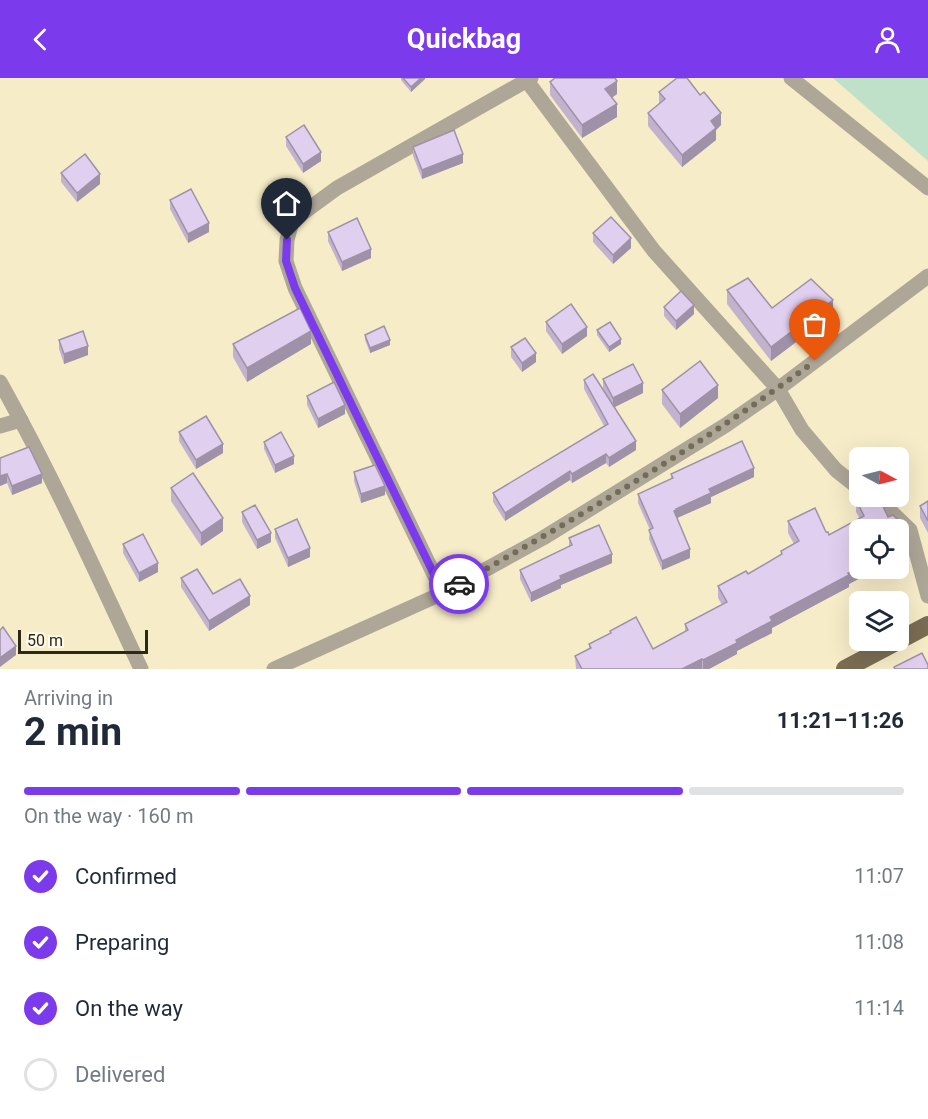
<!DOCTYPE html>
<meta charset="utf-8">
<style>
body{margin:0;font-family:Roboto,sans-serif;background:#f2f2f3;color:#1f2937;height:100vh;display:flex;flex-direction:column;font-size:22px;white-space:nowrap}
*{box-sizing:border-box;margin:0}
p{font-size:20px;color:#747a83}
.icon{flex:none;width:33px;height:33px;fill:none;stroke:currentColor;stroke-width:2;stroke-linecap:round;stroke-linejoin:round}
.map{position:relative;height:591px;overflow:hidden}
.panel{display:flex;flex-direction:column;background:#fff;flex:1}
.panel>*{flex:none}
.needle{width:39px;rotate:97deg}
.buttons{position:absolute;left:849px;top:369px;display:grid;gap:12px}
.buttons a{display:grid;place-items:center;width:60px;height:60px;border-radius:9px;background:#fff;box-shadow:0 6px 24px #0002;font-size:30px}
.scale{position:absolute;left:18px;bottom:15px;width:130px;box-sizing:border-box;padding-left:6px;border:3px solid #2c281a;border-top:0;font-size:16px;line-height:21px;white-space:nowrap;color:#2c281a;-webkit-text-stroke:4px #fef9eb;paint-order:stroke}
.pin{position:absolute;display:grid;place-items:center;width:51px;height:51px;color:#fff;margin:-62px -26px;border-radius:50% 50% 50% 0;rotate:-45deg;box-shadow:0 0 6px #0007}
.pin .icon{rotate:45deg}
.courier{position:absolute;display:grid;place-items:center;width:60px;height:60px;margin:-30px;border:4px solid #7c3aed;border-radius:50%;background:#fff;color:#222;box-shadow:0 2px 8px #0007}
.summary em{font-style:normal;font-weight:700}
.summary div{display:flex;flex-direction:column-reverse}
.summary{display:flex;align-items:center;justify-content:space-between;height:102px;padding:0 24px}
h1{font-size:39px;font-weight:700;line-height:45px}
.bar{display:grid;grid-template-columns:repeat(4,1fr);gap:9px 6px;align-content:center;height:72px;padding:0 24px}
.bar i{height:8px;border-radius:4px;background:#e0e1e3}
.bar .selected{background:#7c3aed}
.bar p{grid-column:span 4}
ol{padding:0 24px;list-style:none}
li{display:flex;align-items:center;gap:18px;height:66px}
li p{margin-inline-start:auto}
li .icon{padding:6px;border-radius:50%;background:#7c3aed;color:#fff;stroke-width:4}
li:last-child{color:#747a83}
li i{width:33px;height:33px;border:3px solid #e0e1e3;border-radius:50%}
header{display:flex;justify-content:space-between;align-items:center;height:78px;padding:0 24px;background:#7c3aed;color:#fff;font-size:27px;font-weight:700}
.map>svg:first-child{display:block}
.green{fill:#bfe1c9}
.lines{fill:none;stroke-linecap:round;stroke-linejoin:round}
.minor{stroke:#aea798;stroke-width:15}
.primary{stroke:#7a6d53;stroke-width:18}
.wall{fill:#c2b2ce}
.shaded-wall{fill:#9e91a8}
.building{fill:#e1cff0;stroke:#9e91a8;stroke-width:1.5}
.done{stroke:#736d57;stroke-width:6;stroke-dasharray:0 10.8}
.route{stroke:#7c3aed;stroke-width:8}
</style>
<header><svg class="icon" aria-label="back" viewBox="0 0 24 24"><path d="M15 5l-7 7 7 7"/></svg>Quickbag<svg class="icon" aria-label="person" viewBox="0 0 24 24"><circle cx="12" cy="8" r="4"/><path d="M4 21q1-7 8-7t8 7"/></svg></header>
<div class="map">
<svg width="928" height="591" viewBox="0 0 928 591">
<rect width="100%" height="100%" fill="#f7ecc8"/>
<path class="green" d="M833,0H928V83Z"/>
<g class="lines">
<g class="minor">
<path d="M791,0L928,110"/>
<path d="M527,3L654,173L778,311L802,352L836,392L860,411"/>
<path d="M0,304C52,397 96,494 141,591"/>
<path d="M0,348L21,342"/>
<path d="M871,418L882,425L910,452L928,518"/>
<path d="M443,515L295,210L286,183L287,162L292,143L337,110L531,0"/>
<path d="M274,591L443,515L543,460L726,347L778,311L928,198"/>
</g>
<path class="primary" d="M845,591L928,547"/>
</g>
<g class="wall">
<path d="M401,0H425V1L411,14L401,2Z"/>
<path d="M550,4L617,16L612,20L617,39L582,60L550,17Z"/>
<path d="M659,14L721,47L716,52V62L682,89L648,48V35L659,26Z"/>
<path d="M286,59L321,83L303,95L286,68Z"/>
<path d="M413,69L463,85L422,101L413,78Z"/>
<path d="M61,95L100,106L77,124L61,104Z"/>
<path d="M170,122L209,154L188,165L170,131Z"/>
<path d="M328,154L371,180L342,193L328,163Z"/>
<path d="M593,155L631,170L613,186L593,164Z"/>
<path d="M727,212L772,230L833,236L771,283L727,226Z"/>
<path d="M664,229L694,236L676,252L664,238Z"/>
<path d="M546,244L587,258L562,276L546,253Z"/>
<path d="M597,252L621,266L609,274L597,257Z"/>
<path d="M365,257L390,267L370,275L365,262Z"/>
<path d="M59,262L88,277L64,286L59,271Z"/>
<path d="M233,266H311L247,304L233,279Z"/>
<path d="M511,269L536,284L522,294L511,279Z"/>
<path d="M603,301L643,315L614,329L636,372L609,389L606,385L572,405L570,402L505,443L493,424V415L604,348L584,311V302L607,318L603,310Z"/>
<path d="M662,312L718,320L680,350L662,326Z"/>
<path d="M307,318L345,336L318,350L307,327Z"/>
<path d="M179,354L223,375L196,391L179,363Z"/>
<path d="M264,364L294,386L275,395L264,371Z"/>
<path d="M0,380L42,405L12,417L7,405L0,408Z"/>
<path d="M354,394L385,417L361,425L354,403Z"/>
<path d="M671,396L754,399L711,419V425L677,440L690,480L662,492L649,461L650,452L638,425V416L671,401Z"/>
<path d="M171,410L223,453L201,468L171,423Z"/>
<path d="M864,418H872L882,426L888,439L893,437L901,445L907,468V480L898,484V452H860V490H879L849,506V509L772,550V555L737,573V576L709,591H576L575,578L589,570V566L610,555V553L636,539L653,571L685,554V546L722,527L718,520V508L746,493L748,496L781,477V473L794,466L788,455V443L815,430L826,454H828L829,457L860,441L856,434V422Z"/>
<path d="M928,423V455L920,440V428Z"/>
<path d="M242,434L271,464L257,471L242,444Z"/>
<path d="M275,451L310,479L288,489L275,460Z"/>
<path d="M569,460L612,485L561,507V510L531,524L520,501V492L569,469Z"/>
<path d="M123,466L158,494L139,504L123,475Z"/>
<path d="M181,500L213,516L250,527L209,553L181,509Z"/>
</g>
<g class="shaded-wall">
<path d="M421,0H425V1L411,14V9Z"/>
<path d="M617,3V16L605,24V11Z"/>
<path d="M617,26V39L582,60V47Z"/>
<path d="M721,35V47L716,52V62L682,89V77L711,43Z"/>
<path d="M321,74V83L303,95V86Z"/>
<path d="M463,76V85L422,101V92Z"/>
<path d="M100,96V106L77,124V115Z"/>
<path d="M209,145V154L188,165V156Z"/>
<path d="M631,160V170L613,186V177Z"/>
<path d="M371,171V180L342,193V184Z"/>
<path d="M833,222V236L771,283V269Z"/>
<path d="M694,227V236L676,252V243Z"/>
<path d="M587,249V258L562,276V266Z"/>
<path d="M311,253V266L247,304V290Z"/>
<path d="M621,261V266L609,274V269Z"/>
<path d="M390,262V267L370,275V270Z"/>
<path d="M88,268V277L64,286V276Z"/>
<path d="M536,275V284L522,294V285Z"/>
<path d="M643,305V315L613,330V320Z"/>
<path d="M718,307V320L680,350V336Z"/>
<path d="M345,327V336L318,350V341Z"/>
<path d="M636,363V372L609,389V380Z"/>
<path d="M223,366V375L196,391V382Z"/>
<path d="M606,376V385L572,405V396Z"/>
<path d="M294,378V386L275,395V387Z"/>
<path d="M754,390V399L711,419V425L677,440L674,433L676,431L709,411Z"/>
<path d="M570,393V402L505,443V435Z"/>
<path d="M7,396V405L0,408V398Z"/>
<path d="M42,396V405L12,417V408Z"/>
<path d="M385,408V417L361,425V416Z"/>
<path d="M223,440V453L201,468V455Z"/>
<path d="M271,455V464L257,471V462Z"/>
<path d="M907,468V480L898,484V472Z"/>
<path d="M310,470V479L288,489V480Z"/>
<path d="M690,471V480L662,492V483Z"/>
<path d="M612,476V485L561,507V510L531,524V515L560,498Z"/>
<path d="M158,485V494L139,504V495Z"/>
<path d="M860,489V490H879L849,506V509L772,550V555L737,573V576L709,591H703V582L736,562L770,539Z"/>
<path d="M250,518V527L209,553V543Z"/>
<path d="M16,568V577L0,589V580Z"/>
<path d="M702,581V591H682Z"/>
</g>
<g class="building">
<path d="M403,0H421L411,9Z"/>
<path d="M555,0H615L617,3L605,11L617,26L582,47L550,4Z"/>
<path d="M677,0H687L700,17L704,14L721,35L711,43L716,50L682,77L648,35L665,21L659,14Z"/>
<path d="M304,47L321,74L303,86L286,59Z"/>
<path d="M454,52L463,76L422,92L413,69Z"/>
<path d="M85,76L100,96L77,115L61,95Z"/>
<path d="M191,111L209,145L188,156L170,122Z"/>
<path d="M611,139L631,160L613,177L593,155Z"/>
<path d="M357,140L371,171L342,184L328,154Z"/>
<path d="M748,200L772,230L811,201L833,222L771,269L727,212Z"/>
<path d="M681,213L694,227L676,243L664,229Z"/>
<path d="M571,226L587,249L562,266L546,244Z"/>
<path d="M300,230L311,253L247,290L233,266Z"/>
<path d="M610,244L621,261L609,269L597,252Z"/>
<path d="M384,248L390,262L370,270L365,257Z"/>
<path d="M83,253L88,268L64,276L59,262Z"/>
<path d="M525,260L536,275L522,285L511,269Z"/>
<path d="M700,283L718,307L680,336L662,312Z"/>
<path d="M633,286L643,305L613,320L603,301Z"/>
<path d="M593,296L636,363L609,380L606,376L572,396L570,393L505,435L493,415L608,346L584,302Z"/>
<path d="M334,304L345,327L318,341L307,318Z"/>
<path d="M206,338L223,366L196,382L179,354Z"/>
<path d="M281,354L294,378L275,387L264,364Z"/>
<path d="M742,363L754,390L709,411L711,415L676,431L677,432L674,433L690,471L662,483L649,452L653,450L638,416L673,400L671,396Z"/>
<path d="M29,369L42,396L12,408L7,396L0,398V380Z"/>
<path d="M375,387L385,408L361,416L354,394Z"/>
<path d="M193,395L223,440L201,455L171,410Z"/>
<path d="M864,418H872L882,426L888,439L893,437L901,445L907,468L898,472V452H860V489L848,495L849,497L770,539L772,543L736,562L737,565L703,582L702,581L682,591H582L575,578L591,570L589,566L611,555L610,553L636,539L653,571L688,552L685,546L727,524L718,508L746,493L748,496L782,476L781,473L799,463L788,443L815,430L826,454H828L829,457L864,438L856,422Z"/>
<path d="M928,423V443L920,428Z"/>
<path d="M255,427L271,455L257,462L242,434Z"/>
<path d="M297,441L310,470L288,480L275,451Z"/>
<path d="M599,447L612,476L560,498L561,501L531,515L520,492L572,467L569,460Z"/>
<path d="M143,456L158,485L139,495L123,466Z"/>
<path d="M197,491L213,516L240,501L250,518L209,543L181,500Z"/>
<path d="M3,549L16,568L0,580V552Z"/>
<path d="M922,575L928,587V591H895L894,589Z"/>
</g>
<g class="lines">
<path class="done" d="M459,506C581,438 703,366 815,283"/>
<path class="route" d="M287,162L286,183L295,210L443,515L459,506"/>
</g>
</svg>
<div class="buttons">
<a><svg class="needle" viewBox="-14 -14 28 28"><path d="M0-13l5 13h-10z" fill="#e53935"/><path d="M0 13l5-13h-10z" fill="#747a83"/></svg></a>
<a><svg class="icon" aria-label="locate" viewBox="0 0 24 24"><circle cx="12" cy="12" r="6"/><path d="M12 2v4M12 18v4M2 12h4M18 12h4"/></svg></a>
<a><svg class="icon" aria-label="layers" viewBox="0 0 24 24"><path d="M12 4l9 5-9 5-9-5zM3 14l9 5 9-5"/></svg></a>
</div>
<div class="scale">50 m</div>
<div class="pin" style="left:815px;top:283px;background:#ea580c"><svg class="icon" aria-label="bag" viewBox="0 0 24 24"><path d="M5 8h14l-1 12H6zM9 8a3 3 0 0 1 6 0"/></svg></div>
<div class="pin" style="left:287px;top:162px;background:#1f2937"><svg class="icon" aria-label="home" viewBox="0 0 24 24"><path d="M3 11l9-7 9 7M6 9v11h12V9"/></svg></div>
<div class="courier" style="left:459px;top:506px"><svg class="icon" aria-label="car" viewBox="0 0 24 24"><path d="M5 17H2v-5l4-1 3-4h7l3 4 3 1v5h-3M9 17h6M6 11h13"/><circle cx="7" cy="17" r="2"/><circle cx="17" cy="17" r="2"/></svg></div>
</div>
<section class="panel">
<div class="summary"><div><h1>2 min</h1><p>Arriving in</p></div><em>11:21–11:26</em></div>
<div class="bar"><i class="selected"></i><i class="selected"></i><i class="selected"></i><i></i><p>On the way · 160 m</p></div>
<ol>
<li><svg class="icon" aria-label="check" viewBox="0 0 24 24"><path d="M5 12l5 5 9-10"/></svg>Confirmed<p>11:07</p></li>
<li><svg class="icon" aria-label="check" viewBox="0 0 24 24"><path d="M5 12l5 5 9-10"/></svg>Preparing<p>11:08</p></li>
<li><svg class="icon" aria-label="check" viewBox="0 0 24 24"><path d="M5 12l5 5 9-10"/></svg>On the way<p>11:14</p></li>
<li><i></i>Delivered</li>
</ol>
</section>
